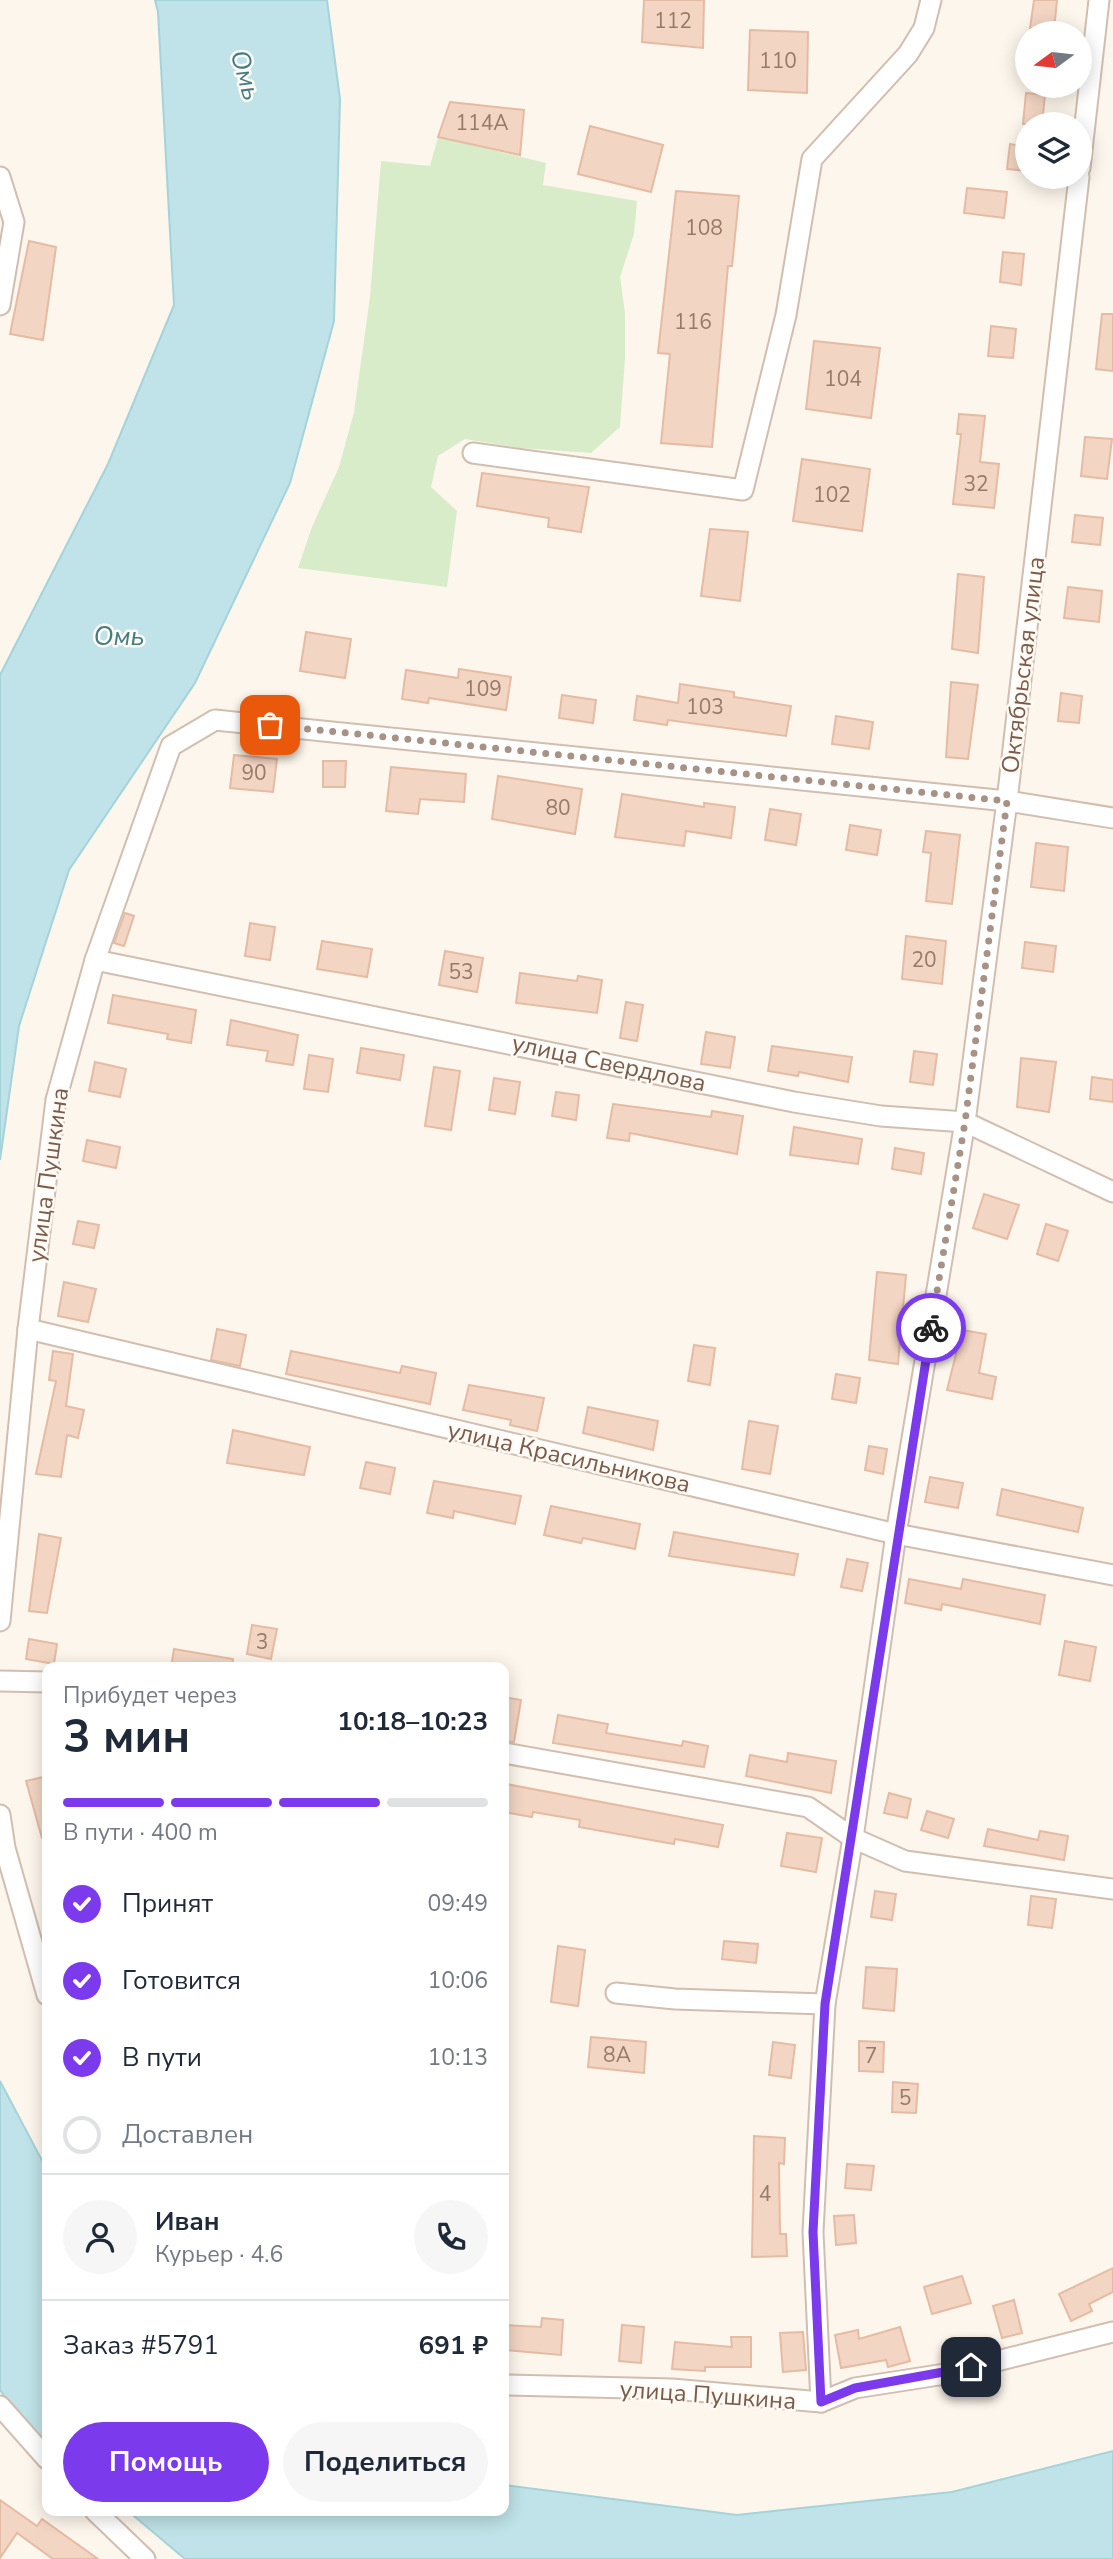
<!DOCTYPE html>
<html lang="ru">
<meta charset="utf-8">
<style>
body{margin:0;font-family:"Nunito Sans",sans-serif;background:#f6f6f7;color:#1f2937;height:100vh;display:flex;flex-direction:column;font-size:26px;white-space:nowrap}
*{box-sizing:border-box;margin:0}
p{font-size:23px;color:#747a83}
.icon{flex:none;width:38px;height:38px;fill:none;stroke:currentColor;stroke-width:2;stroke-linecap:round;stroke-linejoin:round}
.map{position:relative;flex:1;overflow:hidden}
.drawer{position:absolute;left:42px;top:1662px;width:467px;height:854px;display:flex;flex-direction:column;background:#fff;border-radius:14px;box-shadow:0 4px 18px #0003}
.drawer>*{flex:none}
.needle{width:46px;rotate:255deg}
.controls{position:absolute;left:1015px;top:21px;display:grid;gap:14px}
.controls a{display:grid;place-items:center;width:77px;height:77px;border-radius:50%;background:#fff;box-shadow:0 4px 18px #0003;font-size:35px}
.pin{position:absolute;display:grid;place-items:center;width:60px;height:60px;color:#fff;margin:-30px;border-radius:14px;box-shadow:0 4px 10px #0006}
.courier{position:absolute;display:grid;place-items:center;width:70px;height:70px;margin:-35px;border:5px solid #7c3aed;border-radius:50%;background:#fff;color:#222;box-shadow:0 2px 9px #0007}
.head em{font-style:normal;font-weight:700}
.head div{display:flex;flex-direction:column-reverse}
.head{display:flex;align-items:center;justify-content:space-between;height:119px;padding:0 21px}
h1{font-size:46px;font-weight:700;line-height:52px}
.bar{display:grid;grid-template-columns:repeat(4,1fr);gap:10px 7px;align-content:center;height:84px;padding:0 21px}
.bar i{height:9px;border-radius:5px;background:#e0e1e3}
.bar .active{background:#7c3aed}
.bar p{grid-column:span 4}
.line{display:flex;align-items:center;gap:18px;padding:0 21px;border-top:2px solid #e0e1e3}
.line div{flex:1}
.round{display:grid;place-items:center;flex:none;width:74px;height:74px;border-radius:37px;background:#f6f6f7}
ol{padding:0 21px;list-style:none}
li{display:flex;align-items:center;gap:21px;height:77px}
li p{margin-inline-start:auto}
li .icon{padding:7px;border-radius:50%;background:#7c3aed;color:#fff;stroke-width:4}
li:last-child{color:#747a83}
li i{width:38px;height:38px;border:4px solid #e0e1e3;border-radius:50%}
.primary-button{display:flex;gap:14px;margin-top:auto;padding:14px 21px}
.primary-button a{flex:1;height:80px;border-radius:42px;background:#7c3aed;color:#fff;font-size:28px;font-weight:700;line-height:80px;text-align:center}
.primary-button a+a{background:#f6f6f7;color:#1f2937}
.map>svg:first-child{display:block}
.green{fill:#d8ecc9}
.water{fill:#bfe3e8;stroke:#a5d3da;stroke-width:2}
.building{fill:#f3d5c3;stroke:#e6bba3;stroke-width:2}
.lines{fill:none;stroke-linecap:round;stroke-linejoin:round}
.minor-casing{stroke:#d1beb0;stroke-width:23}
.minor{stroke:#fff;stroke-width:19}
.done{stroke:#a89285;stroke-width:7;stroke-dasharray:0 12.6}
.route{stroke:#7c3aed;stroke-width:9}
.labels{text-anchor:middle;stroke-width:5;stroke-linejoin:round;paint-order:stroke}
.number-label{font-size:21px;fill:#987a6a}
.street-label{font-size:24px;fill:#7a5c4d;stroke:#fffaf3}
.water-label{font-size:26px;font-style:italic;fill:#437c86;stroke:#fffaf3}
</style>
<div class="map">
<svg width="1113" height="2559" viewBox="0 0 1113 2559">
<rect width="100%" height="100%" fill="#fdf6ec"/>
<path class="green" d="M438,137L546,163L543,185L637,201L634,234L620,277L625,313V358L620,427L591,453L520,448L465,439L438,456L431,487L457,511L447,587L298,568L312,527L339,467L354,412L370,297L381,161L430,166Z"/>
<g class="water">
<path d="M155,0H327L340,99L334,321L290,483L195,683L69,870L19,1026L0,1160V675L108,464L174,305L158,12Z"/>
<path d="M0,2081L47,2170V2445L33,2433L0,2390Z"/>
<path d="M1113,2451V2559H185L128,2511H504V2485L737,2515L952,2492Z"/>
</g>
<g class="building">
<path d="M644,0H704L703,48L642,42Z"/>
<path d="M1034,0H1057L1054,30L1030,28Z"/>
<path d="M750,30L808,32L807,93L748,90Z"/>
<path d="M1026,93L1045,95L1042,124H1023Z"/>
<path d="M450,102L524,110L520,155L438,137Z"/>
<path d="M590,126L663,145L651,192L578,174Z"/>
<path d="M1010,144L1027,147V171L1007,169Z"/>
<path d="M967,188L1007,192L1004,218L964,213Z"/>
<path d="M676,191L739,196L732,266H728L712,447L661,443L670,354L658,353Z"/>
<path d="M29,241L56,247L43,340L10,334Z"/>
<path d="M1003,252L1024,254L1021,285L1000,282Z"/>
<path d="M1102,314H1113V371L1096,369Z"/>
<path d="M991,326L1016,329L1013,358L988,356Z"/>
<path d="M814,341L880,348L871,418L806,409Z"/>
<path d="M959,414L985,416L980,462L999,464L994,508L953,504L961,434H957Z"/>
<path d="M1085,437L1112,439L1107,479L1081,476Z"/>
<path d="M802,459L870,469L862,531L793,521Z"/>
<path d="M482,473L589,487L581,532L548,527L549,518L477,506Z"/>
<path d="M1075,515L1103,518L1100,545L1072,542Z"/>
<path d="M710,529L748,532L740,601L701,596Z"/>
<path d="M958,574L984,577L978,653L952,649Z"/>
<path d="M1068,587L1102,591L1099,622L1064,618Z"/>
<path d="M306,632L351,639L345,678L300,671Z"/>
<path d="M459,669L511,677L506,710L429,698L428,703L402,699L406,670L458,678Z"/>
<path d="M951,682L978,685L968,759L946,757Z"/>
<path d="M680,684L734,692V697L791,706L786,736L668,720L667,725L634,720L637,696L678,703Z"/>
<path d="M1061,693L1082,696L1079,723L1058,721Z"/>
<path d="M562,695L596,700L593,723L559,718Z"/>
<path d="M836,716L873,722L869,749L832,744Z"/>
<path d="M234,755L277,759L273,792L230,788Z"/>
<path d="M323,761H346L345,787H323Z"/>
<path d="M391,767L466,774L464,802L420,799L418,814L386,811Z"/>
<path d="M498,776L582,789L575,834L492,819Z"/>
<path d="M622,794L704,807V803L735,807L731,838L686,831L684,846L615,837Z"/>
<path d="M770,809L801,814L796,845L765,840Z"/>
<path d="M850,825L881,830L877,855L846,850Z"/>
<path d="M926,831L960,835L952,904L926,901L931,853L923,852Z"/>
<path d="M1036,843L1068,847L1064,891L1031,887Z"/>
<path d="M125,913L134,916L124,946L114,943Z"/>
<path d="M250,923L275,927L270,960L245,956Z"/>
<path d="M906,936L946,941L942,984L902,979Z"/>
<path d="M322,941L372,949L367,977L317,969Z"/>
<path d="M1025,942L1056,946L1053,972L1022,968Z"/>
<path d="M445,951L483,958L477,992L439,985Z"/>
<path d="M520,973L577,981L578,976L602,980L597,1013L516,1003Z"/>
<path d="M113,995L196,1010L191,1043L167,1039L168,1034L108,1023Z"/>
<path d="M626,1002L643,1005L637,1041L620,1038Z"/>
<path d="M231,1020L298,1035L293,1065L266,1061L268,1051L227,1045Z"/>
<path d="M706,1032L735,1037L730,1068L701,1064Z"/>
<path d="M772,1046L852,1057L848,1082L799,1072L798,1076L768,1071Z"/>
<path d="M361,1048L404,1055L400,1080L357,1073Z"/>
<path d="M914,1051L937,1054L933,1085L910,1082Z"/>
<path d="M309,1055L333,1059L328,1092L304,1089Z"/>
<path d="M1021,1058L1056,1062L1049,1112L1017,1107Z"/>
<path d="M95,1062L126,1069L120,1097L89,1091Z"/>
<path d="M434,1067L460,1071L451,1130L425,1126Z"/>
<path d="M1092,1077L1113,1080V1102L1090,1099Z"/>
<path d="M494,1078L520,1082L515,1114L489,1110Z"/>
<path d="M556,1092L579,1095L576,1120L552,1116Z"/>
<path d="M613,1104L711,1117L712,1111L743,1116L737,1154L630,1133L629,1141L607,1138Z"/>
<path d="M794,1127L862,1139L858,1164L790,1155Z"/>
<path d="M87,1140L120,1147L116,1168L83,1161Z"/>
<path d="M895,1148L924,1153L921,1174L892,1169Z"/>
<path d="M984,1194L1019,1205L1007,1239L973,1228Z"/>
<path d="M78,1221L99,1225L94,1248L73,1244Z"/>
<path d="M1046,1224L1068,1231L1058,1261L1037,1254Z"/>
<path d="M877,1272L906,1275L898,1364L869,1360Z"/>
<path d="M64,1282L96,1289L88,1322L58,1316Z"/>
<path d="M217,1329L246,1335L240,1366L211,1360Z"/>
<path d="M962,1330L986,1334L979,1373L996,1377L992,1399L947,1390Z"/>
<path d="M694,1345L715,1348L710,1385L688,1381Z"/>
<path d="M53,1351L73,1354L66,1406L84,1410L78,1438L67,1435L61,1477L36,1474L56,1381L49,1380Z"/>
<path d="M291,1351L400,1373L402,1366L436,1373L430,1404L286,1374Z"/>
<path d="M836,1374L860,1378L856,1403L832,1399Z"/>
<path d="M469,1385L544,1398L537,1431L510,1425L511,1420L463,1410Z"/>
<path d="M588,1407L658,1421L653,1450L583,1433Z"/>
<path d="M749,1421L778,1426L770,1474L742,1469Z"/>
<path d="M233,1430L310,1447L304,1475L227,1463Z"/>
<path d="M869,1446L887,1449L883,1474L865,1470Z"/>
<path d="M366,1462L395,1468L390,1494L360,1488Z"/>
<path d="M930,1477L963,1483L958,1508L925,1502Z"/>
<path d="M434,1481L521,1496L515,1524L454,1511L453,1518L427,1513Z"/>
<path d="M1002,1489L1083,1508L1078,1532L997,1515Z"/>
<path d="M551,1506L640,1524L635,1549L583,1538L581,1543L544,1535Z"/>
<path d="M674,1532L798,1554L794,1575L669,1556Z"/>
<path d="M39,1534L61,1538L47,1613L29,1611Z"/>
<path d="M847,1559L868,1563L862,1591L841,1587Z"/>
<path d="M909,1579L961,1589L963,1579L1045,1595L1040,1624L942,1604L941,1610L905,1603Z"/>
<path d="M252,1625L277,1629L271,1659L247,1654Z"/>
<path d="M29,1639L57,1644L54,1664L26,1659Z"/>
<path d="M1065,1641L1096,1647L1090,1681L1059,1675Z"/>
<path d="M174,1649L233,1659L232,1668H171Z"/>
<path d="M504,1697L521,1700L514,1742L504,1741Z"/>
<path d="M558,1715L608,1724L606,1733L682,1746L683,1741L708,1746L704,1767L553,1743Z"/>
<path d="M788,1753L836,1761L831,1793L746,1776L750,1755L787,1762Z"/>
<path d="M47,1776V1838H42L26,1781Z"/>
<path d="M506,1784L723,1825L718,1847L675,1839L674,1844L579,1827L580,1820L533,1812L532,1817L504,1812Z"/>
<path d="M889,1793L911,1799L907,1818L884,1813Z"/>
<path d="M927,1811L954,1819L948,1838L921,1830Z"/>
<path d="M988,1829L1038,1840L1040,1831L1068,1836L1064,1860L984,1846Z"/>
<path d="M787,1833L822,1838L816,1872L781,1866Z"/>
<path d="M875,1891L896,1894L892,1920L871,1917Z"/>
<path d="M1031,1896L1056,1899L1052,1928L1028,1925Z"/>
<path d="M724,1941L758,1944L756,1963L722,1959Z"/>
<path d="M558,1946L585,1950L578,2006L551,2002Z"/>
<path d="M866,1967L897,1969L894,2011L863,2008Z"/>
<path d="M591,2037L646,2042L644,2073L588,2067Z"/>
<path d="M859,2041L884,2042L883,2072L859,2071Z"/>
<path d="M773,2042L795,2045L791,2078L769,2075Z"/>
<path d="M893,2082L918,2084L916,2113L892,2112Z"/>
<path d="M754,2136L785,2138L784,2164L779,2163L780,2234H786L787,2256L752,2257Z"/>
<path d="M847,2164L874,2166L871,2190L845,2188Z"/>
<path d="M854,2215L856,2243L836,2245L834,2216Z"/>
<path d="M1113,2268V2292L1089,2304L1092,2311L1071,2321L1059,2294Z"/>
<path d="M962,2276L971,2303L932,2314L924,2287Z"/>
<path d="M1014,2300L1022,2333L1002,2338L993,2306Z"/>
<path d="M542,2318L563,2320L561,2355L504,2350V2325L541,2327Z"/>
<path d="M622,2325L644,2327L641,2363L619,2361Z"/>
<path d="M900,2327L910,2361L888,2367L886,2360L841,2368L835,2335L858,2330L859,2339Z"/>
<path d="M803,2332L806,2370L783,2372L780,2333Z"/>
<path d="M731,2337H751V2367H705V2371L672,2369L675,2342L732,2347Z"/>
<path d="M0,2500L37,2526L42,2519L98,2559H53L17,2533L0,2558Z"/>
</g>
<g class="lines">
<defs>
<g id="minor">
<path d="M1080,168L1099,0"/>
<path d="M0,177L14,222L0,305"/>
<path d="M473,453L743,490L786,315L812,159L908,54L924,28L931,0"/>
<path d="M95,960L794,1102L881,1116L965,1122L1113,1192"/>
<path d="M28,1329L896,1534L1113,1575"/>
<path d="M0,1621L28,1329L56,1100L95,960L171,746L215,720L1007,801L1113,818"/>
<path d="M0,1681L47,1682"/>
<path d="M504,1753L808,1807L853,1838L905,1861L1113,1889"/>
<path d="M0,1815L5,1848L47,1995"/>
<path d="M616,1993L675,1999L825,2004"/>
<path d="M504,2385L672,2389L821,2402L855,2388L945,2374L1113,2332"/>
<path d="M821,2402L813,2232L825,2004L853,1838L896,1534L965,1122L1007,801L1079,177"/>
<path d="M0,2406L47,2459"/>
<path d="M95,2511L145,2559"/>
</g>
</defs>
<use href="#minor" class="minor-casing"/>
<use href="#minor" class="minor"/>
</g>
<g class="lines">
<path class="done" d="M270,725L1007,801L965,1122L931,1328"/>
<path class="route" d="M931,1328L825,2004L813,2232L821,2402L855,2388L971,2367"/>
</g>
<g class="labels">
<g class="number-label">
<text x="673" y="28">112</text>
<text x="778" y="68">110</text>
<text x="482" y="130">114А</text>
<text x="704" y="235">108</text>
<text x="693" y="329">116</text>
<text x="843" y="386">104</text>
<text x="976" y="491">32</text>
<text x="832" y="502">102</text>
<text x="483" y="696">109</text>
<text x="705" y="714">103</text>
<text x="254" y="780">90</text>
<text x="558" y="815">80</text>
<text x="924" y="967">20</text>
<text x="461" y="979">53</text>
<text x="262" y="1649">3</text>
<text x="617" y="2062">8А</text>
<text x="871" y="2063">7</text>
<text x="905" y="2105">5</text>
<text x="765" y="2201">4</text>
</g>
<g class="street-label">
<text transform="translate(1023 665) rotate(-83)" y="8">Октябрьская улица</text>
<text transform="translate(609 1063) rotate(12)" y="8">улица Свердлова</text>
<text transform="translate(48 1175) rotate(-82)" y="8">улица Пушкина</text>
<text transform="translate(569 1457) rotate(13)" y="8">улица Красильникова</text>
<text transform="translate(708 2395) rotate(4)" y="8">улица Пушкина</text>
</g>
<g class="water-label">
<text transform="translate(246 75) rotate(74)" y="9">Омь</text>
<text x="119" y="645">Омь</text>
</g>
</g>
</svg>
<div class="controls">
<a><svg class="needle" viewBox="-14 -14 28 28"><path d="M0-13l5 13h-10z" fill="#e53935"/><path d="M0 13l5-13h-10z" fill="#747a83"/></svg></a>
<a><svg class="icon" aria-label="layers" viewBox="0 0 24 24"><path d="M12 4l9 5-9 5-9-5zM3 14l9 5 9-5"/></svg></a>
</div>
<div class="pin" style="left:270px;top:725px;background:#ea580c"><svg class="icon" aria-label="bag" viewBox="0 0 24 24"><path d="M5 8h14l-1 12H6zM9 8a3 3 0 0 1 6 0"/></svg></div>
<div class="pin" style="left:971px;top:2367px;background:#1f2937"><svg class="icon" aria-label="home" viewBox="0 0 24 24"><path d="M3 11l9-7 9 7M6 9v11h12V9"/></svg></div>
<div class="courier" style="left:931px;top:1328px"><svg class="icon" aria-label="bike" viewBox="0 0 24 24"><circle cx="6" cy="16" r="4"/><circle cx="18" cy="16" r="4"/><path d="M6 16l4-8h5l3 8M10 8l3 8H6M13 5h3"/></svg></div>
<section class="drawer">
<div class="head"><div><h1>3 мин</h1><p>Прибудет через</p></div><em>10:18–10:23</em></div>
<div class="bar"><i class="active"></i><i class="active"></i><i class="active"></i><i></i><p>В пути · 400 m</p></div>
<ol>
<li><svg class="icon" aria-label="check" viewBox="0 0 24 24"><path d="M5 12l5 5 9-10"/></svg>Принят<p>09:49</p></li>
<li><svg class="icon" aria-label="check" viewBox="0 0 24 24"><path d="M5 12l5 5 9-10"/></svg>Готовится<p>10:06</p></li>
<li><svg class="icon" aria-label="check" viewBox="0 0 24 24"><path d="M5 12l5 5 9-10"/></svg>В пути<p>10:13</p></li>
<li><i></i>Доставлен</li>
</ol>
<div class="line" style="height:126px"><a class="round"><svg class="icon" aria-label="person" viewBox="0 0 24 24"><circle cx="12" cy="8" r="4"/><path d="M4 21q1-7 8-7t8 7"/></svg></a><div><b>Иван</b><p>Курьер · 4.6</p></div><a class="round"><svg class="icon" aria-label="phone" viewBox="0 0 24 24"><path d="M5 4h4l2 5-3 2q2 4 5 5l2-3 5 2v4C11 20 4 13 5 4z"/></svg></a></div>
<div class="line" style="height:91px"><div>Заказ #5791</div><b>691 ₽</b></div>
<div class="primary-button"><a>Помощь</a><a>Поделиться</a></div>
</section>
</div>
